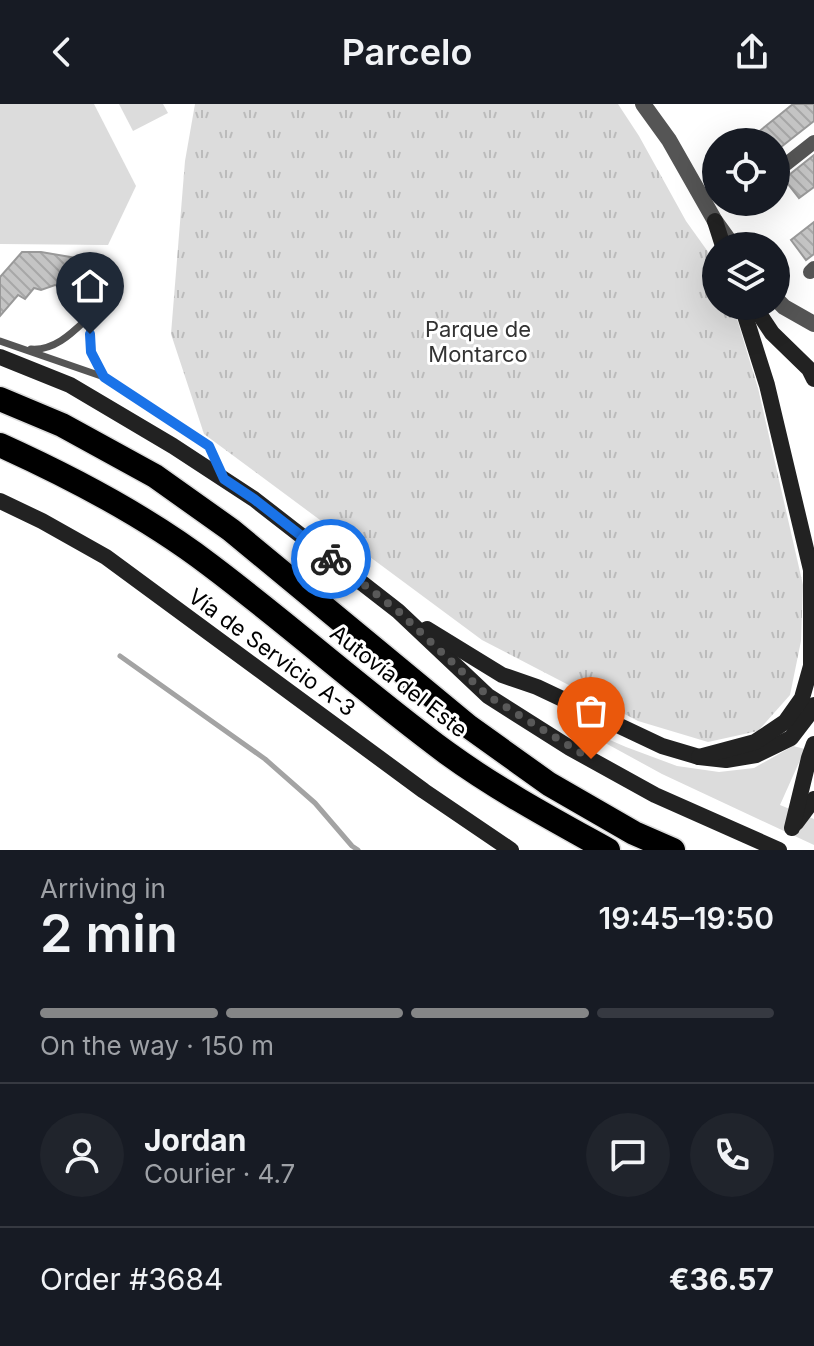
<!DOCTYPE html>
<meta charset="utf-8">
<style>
body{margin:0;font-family:Inter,sans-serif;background:#20242c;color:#f1f3f6;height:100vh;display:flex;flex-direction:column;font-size:30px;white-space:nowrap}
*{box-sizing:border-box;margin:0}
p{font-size:26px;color:#9ea1a6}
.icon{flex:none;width:44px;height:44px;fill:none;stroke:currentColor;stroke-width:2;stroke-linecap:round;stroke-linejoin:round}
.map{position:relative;height:746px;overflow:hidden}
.details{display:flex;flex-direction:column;background:#171b24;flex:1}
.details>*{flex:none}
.tools{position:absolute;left:702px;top:24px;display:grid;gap:16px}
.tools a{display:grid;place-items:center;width:88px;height:88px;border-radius:50%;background:#171b24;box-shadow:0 8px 32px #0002;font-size:40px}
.pin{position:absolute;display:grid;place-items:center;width:68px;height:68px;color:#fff;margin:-82px -34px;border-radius:50% 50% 50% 0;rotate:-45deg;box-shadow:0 0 8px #0007}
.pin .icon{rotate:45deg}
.courier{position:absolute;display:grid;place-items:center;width:80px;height:80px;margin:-40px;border:6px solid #1a73e8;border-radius:50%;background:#fff;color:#222;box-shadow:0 2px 10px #0007}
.overview em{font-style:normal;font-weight:600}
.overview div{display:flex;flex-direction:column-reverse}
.overview{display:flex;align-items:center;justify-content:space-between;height:136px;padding:0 40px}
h1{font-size:52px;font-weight:600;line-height:60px}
.bar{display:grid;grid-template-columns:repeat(4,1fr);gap:12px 8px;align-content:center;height:96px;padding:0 40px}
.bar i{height:10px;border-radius:6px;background:#363941}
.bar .selected{background:#858687}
.bar p{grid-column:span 4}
.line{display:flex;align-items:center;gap:20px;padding:0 40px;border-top:2px solid #363941}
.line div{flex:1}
.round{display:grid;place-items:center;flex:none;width:84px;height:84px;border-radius:42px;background:#20242c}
header{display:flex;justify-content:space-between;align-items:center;height:104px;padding:0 40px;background:#171b24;font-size:36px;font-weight:600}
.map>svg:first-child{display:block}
.grass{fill:#dcdcdc}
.park{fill:url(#park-tufts)}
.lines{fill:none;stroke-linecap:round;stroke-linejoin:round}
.stream{stroke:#a3a3a3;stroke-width:5}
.building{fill:url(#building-back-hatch);stroke:#999;stroke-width:2}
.motorway-casing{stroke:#dbdbdb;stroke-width:27}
.service{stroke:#555;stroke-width:7}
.minor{stroke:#555;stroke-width:14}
.tertiary{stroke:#555;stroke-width:16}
.secondary{stroke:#222;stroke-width:16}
.motorway{stroke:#000;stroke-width:24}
.done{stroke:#595959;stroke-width:8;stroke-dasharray:0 14.4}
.route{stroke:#1a73e8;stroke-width:10}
.labels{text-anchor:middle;stroke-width:6;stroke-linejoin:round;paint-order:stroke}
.park-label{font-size:22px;fill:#333;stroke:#fff}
.street-label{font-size:22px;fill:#000;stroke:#fff}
</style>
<header><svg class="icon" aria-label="back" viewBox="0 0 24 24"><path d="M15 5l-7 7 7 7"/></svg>Parcelo<svg class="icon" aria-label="share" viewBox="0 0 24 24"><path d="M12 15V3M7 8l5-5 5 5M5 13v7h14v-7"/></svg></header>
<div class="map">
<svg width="814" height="746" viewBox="0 0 814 746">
<defs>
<pattern id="park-tufts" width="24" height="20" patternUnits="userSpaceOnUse" patternTransform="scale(2)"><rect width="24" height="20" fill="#dcdcdc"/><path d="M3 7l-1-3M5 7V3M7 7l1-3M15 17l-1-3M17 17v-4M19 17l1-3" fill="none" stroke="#bbb"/></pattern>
<pattern id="building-back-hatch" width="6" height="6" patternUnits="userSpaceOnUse" patternTransform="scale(2)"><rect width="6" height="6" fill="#c4c4c4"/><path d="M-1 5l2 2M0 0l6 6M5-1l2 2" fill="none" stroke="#a7a7a7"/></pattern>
</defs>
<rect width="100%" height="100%" fill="#fff"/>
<g class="grass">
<path d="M0,0H94L136,82L108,141L0,140Z"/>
<path d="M119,0H163L168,9L133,27Z"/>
<path d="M573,620L626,643L677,662L719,668L754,664L793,642L805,645L780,701L814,715V741L662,670L587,629Z"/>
</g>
<path class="park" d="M195,0H618L639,32L686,117L716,159V202H733L758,284L803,481L801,537L790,591L758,627L708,638L638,617L482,536L204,330L171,230L185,57Z"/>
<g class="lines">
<path class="stream" d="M120,552L265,655L315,699L352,742L358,746"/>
</g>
<g class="building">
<path d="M793,0H814V17L776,47V38H746Z"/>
<path d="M814,51V83L799,94L784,75Z"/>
<path d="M814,118V150L806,156L791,136Z"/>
<path d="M22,148H41L106,159L82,187L55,181L41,186L34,184L25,195L18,191L0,212V173Z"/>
</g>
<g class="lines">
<defs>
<g id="motorway">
<path d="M0,295L62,321L155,372L231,426L468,622L549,680L634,729L673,746"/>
<path d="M0,341C73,374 146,412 210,461C291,522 366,589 447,649C498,686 554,716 608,746"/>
</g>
</defs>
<use href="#motorway" class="motorway-casing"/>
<g class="service">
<path d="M89,213L91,248L104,273"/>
<path d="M0,237L104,273L209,342L222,369"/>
<path d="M31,245C55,247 73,228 89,213"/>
</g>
<g class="minor">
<path d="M776,68L814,38"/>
<path d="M810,168L814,164"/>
</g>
<g class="tertiary">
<path d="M643,0L669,36L715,117L733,142"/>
<path d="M776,195L784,203L814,220"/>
</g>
<g class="secondary">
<path d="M715,117L723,142"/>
<path d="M754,202L772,229L809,265L814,275"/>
<path d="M0,253L70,281L173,342L254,395L398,507L488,592L570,644L655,691L779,746"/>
<path d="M0,397L42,417L106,453L424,687L511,746"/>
<path d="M427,525L502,571L537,583L662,642L699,653L726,656L756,651L791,634L810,609L814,601"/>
<path d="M699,653L755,638L785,618L802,594L811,562V466L767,281L742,202"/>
<path d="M796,719L814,695"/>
<path d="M792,724L809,654L814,640"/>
</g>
<use href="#motorway" class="motorway"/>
</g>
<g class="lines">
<path class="done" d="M331,455L398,507L488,592L591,655"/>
<path class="route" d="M90,230L91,248L104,273L209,342L224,375L254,395L331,455"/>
</g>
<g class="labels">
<g class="park-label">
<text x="478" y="233">Parque de<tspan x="478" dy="25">Montarco</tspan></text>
</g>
<g class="street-label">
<text transform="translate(272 548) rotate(36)" y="8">Vía de Servicio A-3</text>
<text transform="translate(399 577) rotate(38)" y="8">Autovía del Este</text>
</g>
</g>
</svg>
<div class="tools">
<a><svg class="icon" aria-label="locate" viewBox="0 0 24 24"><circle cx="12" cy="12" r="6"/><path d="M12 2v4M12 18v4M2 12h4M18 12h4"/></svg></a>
<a><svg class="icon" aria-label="layers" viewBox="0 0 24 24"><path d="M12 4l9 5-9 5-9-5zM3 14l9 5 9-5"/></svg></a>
</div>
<div class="pin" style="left:591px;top:655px;background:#ea580c"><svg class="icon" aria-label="bag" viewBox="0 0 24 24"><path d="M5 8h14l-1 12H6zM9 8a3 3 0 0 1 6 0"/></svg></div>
<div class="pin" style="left:90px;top:230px;background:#1f2937"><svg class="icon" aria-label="home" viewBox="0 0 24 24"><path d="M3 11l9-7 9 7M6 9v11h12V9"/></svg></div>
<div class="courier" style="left:331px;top:455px"><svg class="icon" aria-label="bike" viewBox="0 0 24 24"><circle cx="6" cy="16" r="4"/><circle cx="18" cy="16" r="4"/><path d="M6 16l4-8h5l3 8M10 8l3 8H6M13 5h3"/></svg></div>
</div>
<section class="details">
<div class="overview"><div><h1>2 min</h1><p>Arriving in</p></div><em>19:45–19:50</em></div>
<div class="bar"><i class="selected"></i><i class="selected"></i><i class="selected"></i><i></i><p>On the way · 150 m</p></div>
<div class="line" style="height:144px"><a class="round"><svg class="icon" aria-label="person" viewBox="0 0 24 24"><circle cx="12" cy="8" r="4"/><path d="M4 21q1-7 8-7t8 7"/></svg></a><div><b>Jordan</b><p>Courier · 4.7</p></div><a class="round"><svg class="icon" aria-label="chat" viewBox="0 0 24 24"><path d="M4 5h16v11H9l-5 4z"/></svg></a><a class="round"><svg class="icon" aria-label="phone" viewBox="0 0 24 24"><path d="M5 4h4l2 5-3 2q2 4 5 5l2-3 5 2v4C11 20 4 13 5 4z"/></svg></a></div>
<div class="line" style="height:104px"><div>Order #3684</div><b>€36.57</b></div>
</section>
